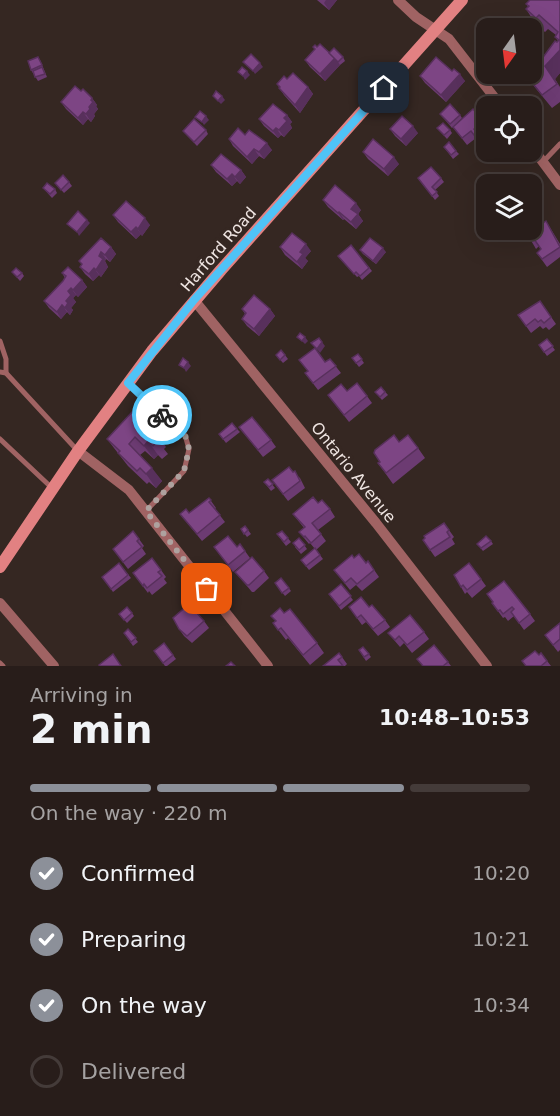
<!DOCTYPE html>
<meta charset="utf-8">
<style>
body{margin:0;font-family:"DejaVu Sans",sans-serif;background:#342a27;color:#f1f3f6;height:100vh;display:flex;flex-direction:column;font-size:22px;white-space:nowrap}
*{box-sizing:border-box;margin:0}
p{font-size:20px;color:#a5a2a2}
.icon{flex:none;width:33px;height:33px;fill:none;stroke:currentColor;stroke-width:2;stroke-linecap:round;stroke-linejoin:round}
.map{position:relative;height:666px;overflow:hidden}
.panel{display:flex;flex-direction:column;background:#281d1a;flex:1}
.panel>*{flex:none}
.needle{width:39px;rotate:194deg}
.fabs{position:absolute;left:476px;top:18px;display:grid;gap:12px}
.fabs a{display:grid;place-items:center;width:66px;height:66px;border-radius:12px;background:#281d1a;box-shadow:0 6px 24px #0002,0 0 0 2px #443b39;font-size:30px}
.pin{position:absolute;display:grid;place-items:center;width:51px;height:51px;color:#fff;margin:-26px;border-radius:12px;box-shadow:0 3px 9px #0006}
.courier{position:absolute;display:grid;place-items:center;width:60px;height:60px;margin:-30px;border:4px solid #4fc3f7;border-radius:50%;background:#fff;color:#222;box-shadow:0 2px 8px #0007}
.head em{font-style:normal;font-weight:700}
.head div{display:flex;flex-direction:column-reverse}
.head{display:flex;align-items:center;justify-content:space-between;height:102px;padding:0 30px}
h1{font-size:39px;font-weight:700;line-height:45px}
.bar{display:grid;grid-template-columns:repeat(4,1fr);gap:9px 6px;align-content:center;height:72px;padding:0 30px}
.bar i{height:8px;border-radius:4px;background:#443b39}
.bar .on{background:#8c9099}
.bar p{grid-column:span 4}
ol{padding:0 30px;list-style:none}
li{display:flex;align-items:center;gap:18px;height:66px}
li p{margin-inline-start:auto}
li .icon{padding:6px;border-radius:50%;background:#8c9099;color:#fff;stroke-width:4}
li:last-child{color:#a5a2a2}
li i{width:33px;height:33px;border:3px solid #443b39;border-radius:50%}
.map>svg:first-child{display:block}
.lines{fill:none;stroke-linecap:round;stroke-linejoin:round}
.lane{stroke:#a06363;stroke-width:5}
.street{stroke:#a06363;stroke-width:10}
.secondary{stroke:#e28182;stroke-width:12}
.wall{fill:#6c3b72}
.shaded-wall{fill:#58305c}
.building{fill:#7d4584;stroke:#58305c;stroke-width:1.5}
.done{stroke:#aea29f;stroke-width:6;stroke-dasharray:0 10.8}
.route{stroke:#4fc3f7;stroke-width:8}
.labels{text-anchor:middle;stroke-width:6;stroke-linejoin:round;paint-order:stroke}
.street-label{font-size:16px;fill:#efe5e2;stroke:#352722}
</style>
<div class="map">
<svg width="560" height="666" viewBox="0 0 560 666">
<rect width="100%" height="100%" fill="#352722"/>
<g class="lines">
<g class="lane">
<path d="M543,162L560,144"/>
<path d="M0,341L6,359V373"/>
<path d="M0,372L6,373L77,450"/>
<path d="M129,384L185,435L189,449L184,471L146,511"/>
<path d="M0,439L52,488"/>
<path d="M0,663L3,666"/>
</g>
<g class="street">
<path d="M398,0L416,17L449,39L501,106"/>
<path d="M531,146L560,185"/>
<path d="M194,300L376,523L487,666"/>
<path d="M78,451L129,490L268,666"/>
<path d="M0,603L54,666"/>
</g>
<path class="secondary" d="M0,567L78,451L152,351L221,270L462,0"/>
</g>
<g class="wall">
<path d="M317,0H337L329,10Z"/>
<path d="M560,0V73L555,79L560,87V102L552,108L524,74H531L541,60L558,41L555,37L556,35L548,29L545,32L535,23L526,9L528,7L526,4Z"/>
<path d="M317,47L329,53L343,57L345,61L340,65L339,64L340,65L325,81L310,67L305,60Z"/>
<path d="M38,57L40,60L47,77L38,81L31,70Z"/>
<path d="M452,71L465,81L446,102L425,83L420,76Z"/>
<path d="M287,79L308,87L313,94L300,113L284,95L277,84Z"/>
<path d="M81,91L92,98L97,105L96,106L98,109L94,114L95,116L91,122L88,119L83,125L66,109L61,102Z"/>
<path d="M473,109L486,125V130L479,136L482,140L479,142L476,138L467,145L453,127Z"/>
<path d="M440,114L460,115L462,118L452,128Z"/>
<path d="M287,115L292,122L290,124L292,128L284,137L281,135L278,138L264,126L259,119Z"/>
<path d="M437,128L450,130L452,133L447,139Z"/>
<path d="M390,129L418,133L406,146L395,136Z"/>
<path d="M206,130L208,134L197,146L183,131Z"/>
<path d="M245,135L272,150L264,159L259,156L252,164L233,146L229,139Z"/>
<path d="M444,147L456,151L459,154L453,159Z"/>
<path d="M363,152L399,164L388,176L368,159Z"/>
<path d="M211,165L241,170L246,177L240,184L237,181L232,186L216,172Z"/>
<path d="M418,178H441L444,182L435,190L439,196L435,200Z"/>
<path d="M69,182L72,186L64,193L55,183Z"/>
<path d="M531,185L541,198L531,207Z"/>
<path d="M43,188L55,189L57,193L52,198Z"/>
<path d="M323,200L361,210L358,214L363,221L356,229L344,219L343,220L328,207Z"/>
<path d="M113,215L150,225L142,236L141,234L136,239L118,222Z"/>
<path d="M546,221L560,244V257L547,267L537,253L541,249L539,246L536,249L529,237Z"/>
<path d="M503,230H514L507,235Z"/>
<path d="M351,245L372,271L362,280L359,276L357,277L338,256Z"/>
<path d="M111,247L116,254L110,262L106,259L105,261L108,267L101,277L99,275L93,281L85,274L80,267L82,265L79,261Z"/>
<path d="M280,247L311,251L305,258L308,261L302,269L285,255Z"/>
<path d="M360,250L386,252L376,264L363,254Z"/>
<path d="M12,272L22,273L24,276L20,281Z"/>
<path d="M62,273L82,280L87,287L78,297L76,295L73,298L76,302L71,308L73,310L70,315L67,312L61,319L49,308L44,301L63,281L65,278Z"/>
<path d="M540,301L556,324L549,330L546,327L543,329L540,326L531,333L518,315Z"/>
<path d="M242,309H270L275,316L259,336L247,326L242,319L245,314Z"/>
<path d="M547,339L555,350L547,356L539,345Z"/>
<path d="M358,354L364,363L359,367L352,358Z"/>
<path d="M276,355H285L288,359L283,363Z"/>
<path d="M330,359L341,373L318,390L305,373L325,362Z"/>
<path d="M381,387L388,395L382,400L375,392Z"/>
<path d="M347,391L367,396L372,403L349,422L328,395Z"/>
<path d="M156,409L165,422L159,428L166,438L162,441L166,447L164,449L168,454L162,459L158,455L154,459L145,451L140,455L162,481L156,488L149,482L147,484L128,466L107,439Z"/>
<path d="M239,427L271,440L276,447L263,457Z"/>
<path d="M237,429L240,432L226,443L219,434Z"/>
<path d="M399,442L418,448L425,458L393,484L378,463L380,462L374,453Z"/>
<path d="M293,472L300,478L305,488L288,501L272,480Z"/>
<path d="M268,479L275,488L271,491L264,482Z"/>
<path d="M209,498L216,508L215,509L225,522L202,541L180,514L189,513Z"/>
<path d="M318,503L330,509L335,517L318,530L326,541L316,550L323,559L309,570L301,560L315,549L310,543L309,544L299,532L304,528L293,514Z"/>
<path d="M444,523L454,537L452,539L455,544L435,557L423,540Z"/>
<path d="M245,526L251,534L247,537L241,529Z"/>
<path d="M282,531L291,542L286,546L277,534Z"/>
<path d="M299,538L307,549L301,554L295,547Z"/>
<path d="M139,539L144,546L142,548L146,554L128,569L113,549Z"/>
<path d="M491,541L493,544L483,551L477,544Z"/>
<path d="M214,547H237L245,551L250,558L233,572Z"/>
<path d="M368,561L379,577L362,591L356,585L350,590L334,570L366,563Z"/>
<path d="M119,563L131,578L113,592L102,577Z"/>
<path d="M161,570L166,577L164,579L167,583L152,595L149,591L148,593L133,573Z"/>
<path d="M264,571L269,578L254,592H252L235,572Z"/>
<path d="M454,575L481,579L486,586L472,598L467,592L465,594Z"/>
<path d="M281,578L291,591L285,596L275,583Z"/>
<path d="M341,584L353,600L341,610L329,594Z"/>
<path d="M487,594L530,614L535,621L524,630L514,616L508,621L505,617L503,618L492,603L493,602Z"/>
<path d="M349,607H369L385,620L390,627L378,636L366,622L362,625Z"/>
<path d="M132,613L134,616L127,623L119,614Z"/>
<path d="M284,613L317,643L324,653L310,665L288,638L286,640L273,623Z"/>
<path d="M204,621L209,628L192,643L184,636L179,629Z"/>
<path d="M560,623V650L558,652L545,635Z"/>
<path d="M128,629L138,642L133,646L124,633Z"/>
<path d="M424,632L429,639L412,653L404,643L400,647L388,633Z"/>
<path d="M164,643L176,659L167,666H165L154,651Z"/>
<path d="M363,647L371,657L366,661L359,650Z"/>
<path d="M339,653L347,664L345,666H323Z"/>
<path d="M541,653L551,666H526L539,655Z"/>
<path d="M417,659L448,662L451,666H423Z"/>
</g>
<g class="shaded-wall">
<path d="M326,0H337L329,10L324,3Z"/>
<path d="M560,50V73L555,79L560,88L545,66Z"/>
<path d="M335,58L340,65L325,81L320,74Z"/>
<path d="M260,63L263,67L255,74L253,71Z"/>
<path d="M247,71L250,75L245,80L243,76Z"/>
<path d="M460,74L465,81L446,102L441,95Z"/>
<path d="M308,87L313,94L300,113L295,105Z"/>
<path d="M222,96L225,100L221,104L218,101Z"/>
<path d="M92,98L97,105L96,106L98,109L94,114L95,116L91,122L86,114L91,100Z"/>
<path d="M83,112L88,119L83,125L78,118Z"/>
<path d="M287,115L292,122L290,124L292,128L284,137L279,130L284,118Z"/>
<path d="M206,116L209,120L204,125L202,122Z"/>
<path d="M413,126L418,133L406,146L401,139Z"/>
<path d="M276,128L281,135L278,138L273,131Z"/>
<path d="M267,143L272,150L264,159L259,152Z"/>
<path d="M254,149L259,156L252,164L247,157Z"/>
<path d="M394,157L399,164L388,176L384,169Z"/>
<path d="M241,170L246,177L240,184L235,177Z"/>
<path d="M232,174L237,181L232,186L227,179Z"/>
<path d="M356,203L361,210L358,214L363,221L356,229L351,222V209Z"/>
<path d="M339,212L344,219L343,220L338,213Z"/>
<path d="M145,218L150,225L142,236L138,229Z"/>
<path d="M87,220L90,223L79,236L77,232Z"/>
<path d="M136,227L141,234L136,239L131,232Z"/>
<path d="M306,244L311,251L305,258L308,261L302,269L297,262L300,252Z"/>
<path d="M111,247L116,254L110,262L105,255Z"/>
<path d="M383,248L386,252L376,264L373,261Z"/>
<path d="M101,252L106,259L105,261L108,267L101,277L96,270L99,256Z"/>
<path d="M94,268L99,275L93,281L89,274Z"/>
<path d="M82,280L87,287L78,297L73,290Z"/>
<path d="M71,288L76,295L73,298L76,302L71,308L73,310L70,315L65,308L68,291Z"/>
<path d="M62,305L67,312L61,319L57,312Z"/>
<path d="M270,309L275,316L259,336L254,329Z"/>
<path d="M305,337L308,341L305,344L302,341Z"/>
<path d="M322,342L325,346L320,353L317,349Z"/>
<path d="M188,362L191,366L186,372L184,368Z"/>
<path d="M156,409L165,422L159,428L166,438L162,441L157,434L145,421Z"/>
<path d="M148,441L158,455L154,459L144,446Z"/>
<path d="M152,468L162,481L156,488L146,474Z"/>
</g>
<g class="building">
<path d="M530,0H560V50L545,66L557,84L542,95L525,74H531V47L541,60L555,41L557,42L559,40L555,37L558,32L539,15L536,18L526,9L529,6L526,4Z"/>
<path d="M320,44L335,58L320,74L305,60L315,49L313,47L315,45L317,47Z"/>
<path d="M334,48L343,57L338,62L329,53Z"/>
<path d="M251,54L260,63L253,71L243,62Z"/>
<path d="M38,57L42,65L31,70L28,61Z"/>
<path d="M436,57L452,71L454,69L460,74L441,95L420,76Z"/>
<path d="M42,67L45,74L35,77L33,71Z"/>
<path d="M242,67L247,71L243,76L238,72Z"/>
<path d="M293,73L308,87L295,105L279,88L280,87L277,84L284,76L287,79Z"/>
<path d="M75,86L81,91L83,89L92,98L91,100L93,102L89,107L90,109L86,114L83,112L78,118L61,102Z"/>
<path d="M216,91L222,96L218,101L213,96Z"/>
<path d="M273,104L287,115L284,118L287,121L279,130L276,128L273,131L259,119Z"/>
<path d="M450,104L460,115L450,124L440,114Z"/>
<path d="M473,109L483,121L474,129L477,133L474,135L471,131L462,138L453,127Z"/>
<path d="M200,111L206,116L202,122L195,117Z"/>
<path d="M402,116L413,126L401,139L390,129Z"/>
<path d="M194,119L206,130L194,142L183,131Z"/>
<path d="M443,123L450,130L444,135L437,128Z"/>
<path d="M238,128L245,135L249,130L267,143L259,152L254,149L247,157L229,139Z"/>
<path d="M373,139L394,157L384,169L363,152Z"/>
<path d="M449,142L456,151L451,155L444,147Z"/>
<path d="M221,154L241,170L235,177L232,174L227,179L211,165Z"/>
<path d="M431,167L441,178L432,187L437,192L432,196L418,178Z"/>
<path d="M63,175L69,182L61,190L55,183Z"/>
<path d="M525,177L531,184H515Z"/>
<path d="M47,183L55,189L50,194L43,188Z"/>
<path d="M335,185L356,203L351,209L358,214L351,222L339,212L338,213L323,200Z"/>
<path d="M531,185L536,191L531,196Z"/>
<path d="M126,201L145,218L138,229L136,227L131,232L113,215Z"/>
<path d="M78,211L87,220L77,232L67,224Z"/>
<path d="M546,221L560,247L542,259L537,253L541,249L534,239L531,241L529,237L531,235L529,233Z"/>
<path d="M292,233L306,244L300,252L303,254L297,262L280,247Z"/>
<path d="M101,238L111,247L105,255L101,252L99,256L103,259L96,270L94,268L89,274L80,267L82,264L79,261Z"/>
<path d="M370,238L383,248L373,261L360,250Z"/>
<path d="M351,245L369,268L360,276L356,272L354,274L338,256Z"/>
<path d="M68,267L82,280L73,290L71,288L68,291L71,295L66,301L68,303L65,308L62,305L57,312L44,301L63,281L66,276L62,273Z"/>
<path d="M16,268L22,273L17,277L12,272Z"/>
<path d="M254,295L270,309L254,329L242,319L246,313L242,309Z"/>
<path d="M540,301L551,317L544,323L541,320L538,322L535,319L526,326L518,315Z"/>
<path d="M300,333L305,337L302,341L297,337Z"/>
<path d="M319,338L322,342L317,349L311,343Z"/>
<path d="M547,339L553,346L544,352L539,345Z"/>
<path d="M315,348L325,362L330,359L336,366L313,383L305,373L308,371L299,360Z"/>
<path d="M281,350L285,355L280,360L276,355Z"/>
<path d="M358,354L362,359L356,363L352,358Z"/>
<path d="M183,358L188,362L184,368L179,365Z"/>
<path d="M357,383L367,396L344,415L328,395L341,384L347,391Z"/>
<path d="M381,387L385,392L380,397L375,392Z"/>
<path d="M145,398L156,409L145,421L147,423L150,419L156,424L152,429L157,434L154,437L158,440L153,446L148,441L144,446L135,437L129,444L152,468L146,474L140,468L137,471L118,453L120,451L107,439Z"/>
<path d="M252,417L271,440L258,450L239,427Z"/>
<path d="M232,423L237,429L223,439L219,434Z"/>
<path d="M394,435L399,442L408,435L418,448L386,473L378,463L380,462L374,453L375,450Z"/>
<path d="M289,467L293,472L295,471L300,481L283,494L272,480Z"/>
<path d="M268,479L273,484L269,487L264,482Z"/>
<path d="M313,497L318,503L322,500L330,509L312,523L321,534L311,543L305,536L304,537L299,532L305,527L293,514Z"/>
<path d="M209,498L211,500L209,502L220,515L197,534L180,514L186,509L189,513Z"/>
<path d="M444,523L449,530L447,532L450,537L430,550L423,540L425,538L424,536Z"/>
<path d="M245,526L248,530L244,534L241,529Z"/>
<path d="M133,531L139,539L137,541L142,547L123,562L113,549Z"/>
<path d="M282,531L288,538L284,542L277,534Z"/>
<path d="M228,536L237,547L240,544L245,551L228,565L214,547Z"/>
<path d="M486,536L491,541L481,548L477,544Z"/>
<path d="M299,538L305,545L299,550L293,543Z"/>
<path d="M315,548L320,555L306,566L301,560Z"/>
<path d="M359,554L366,563L368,561L374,570L357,584L351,578L345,583L334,570L352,555L354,558Z"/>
<path d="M252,557L264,571L249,585H247L235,572Z"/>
<path d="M152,558L161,570L158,572L162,576L147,588L144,584L143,586L133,573Z"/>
<path d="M119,563L128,575L111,589L102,577Z"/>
<path d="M469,563L481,579L467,590L463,585L461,587L454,575Z"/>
<path d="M281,578L289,588L282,593L275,583Z"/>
<path d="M504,581L530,614L519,623L511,612L514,609L512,607L503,614L500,610L498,611L492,603L493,602L487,594Z"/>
<path d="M341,584L351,596L339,606L329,594Z"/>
<path d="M361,597L369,607L372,605L385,620L373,629L361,615L357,618L349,607Z"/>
<path d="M189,604L204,621L187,636L179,629L173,618Z"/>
<path d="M127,607L132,613L124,620L119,614Z"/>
<path d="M280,608L284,613L290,609L317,643L303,655L281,628L278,630L273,623L276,621L271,616Z"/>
<path d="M410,615L424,632L407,645L399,636L395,640L388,633Z"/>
<path d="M560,623V639L553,645L545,635Z"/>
<path d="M128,629L136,638L131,642L124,633Z"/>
<path d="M164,643L173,655L163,663L154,651Z"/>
<path d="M434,645L448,662L443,666H423L417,659Z"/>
<path d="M363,647L369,654L364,657L359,650Z"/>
<path d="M535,651L539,655L541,653L547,661L541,666H526L522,661Z"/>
<path d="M339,653L342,657L338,660L343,666H323Z"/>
<path d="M113,654L121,666H100L99,665Z"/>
<path d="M231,662L235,666H226Z"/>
</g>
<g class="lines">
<path class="done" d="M162,415L185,435L189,449L184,471L146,511L207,589"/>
<path class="route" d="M162,415L128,383L194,300L384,88"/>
</g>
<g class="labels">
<g class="street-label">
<text transform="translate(218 249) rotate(-49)" y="6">Harford Road</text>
<text transform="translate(354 472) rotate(51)" y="6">Ontario Avenue</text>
</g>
</g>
</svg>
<div class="fabs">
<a><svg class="needle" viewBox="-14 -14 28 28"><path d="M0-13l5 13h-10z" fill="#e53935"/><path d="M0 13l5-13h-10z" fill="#a5a2a2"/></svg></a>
<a><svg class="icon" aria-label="locate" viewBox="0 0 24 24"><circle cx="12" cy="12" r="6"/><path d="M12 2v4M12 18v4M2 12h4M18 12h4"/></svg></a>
<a><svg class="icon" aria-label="layers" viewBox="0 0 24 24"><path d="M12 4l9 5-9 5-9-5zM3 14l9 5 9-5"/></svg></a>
</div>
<div class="pin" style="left:207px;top:589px;background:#ea580c"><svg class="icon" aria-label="bag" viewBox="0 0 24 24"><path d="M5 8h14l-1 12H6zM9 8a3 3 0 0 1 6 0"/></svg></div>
<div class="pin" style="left:384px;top:88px;background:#1f2937"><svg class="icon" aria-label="home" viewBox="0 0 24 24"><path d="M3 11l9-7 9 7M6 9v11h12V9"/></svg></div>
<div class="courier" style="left:162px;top:415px"><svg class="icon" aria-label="bike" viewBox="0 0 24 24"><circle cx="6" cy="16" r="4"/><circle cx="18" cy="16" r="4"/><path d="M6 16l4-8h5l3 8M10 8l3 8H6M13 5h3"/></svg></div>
</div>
<section class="panel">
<div class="head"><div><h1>2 min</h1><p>Arriving in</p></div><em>10:48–10:53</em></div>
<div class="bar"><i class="on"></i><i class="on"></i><i class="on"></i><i></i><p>On the way · 220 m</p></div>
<ol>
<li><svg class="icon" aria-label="check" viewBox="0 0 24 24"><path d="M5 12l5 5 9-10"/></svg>Confirmed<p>10:20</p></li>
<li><svg class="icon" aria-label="check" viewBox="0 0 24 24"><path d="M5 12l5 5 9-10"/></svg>Preparing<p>10:21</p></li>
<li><svg class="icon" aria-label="check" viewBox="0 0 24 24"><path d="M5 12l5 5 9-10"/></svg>On the way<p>10:34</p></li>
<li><i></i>Delivered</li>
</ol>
</section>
